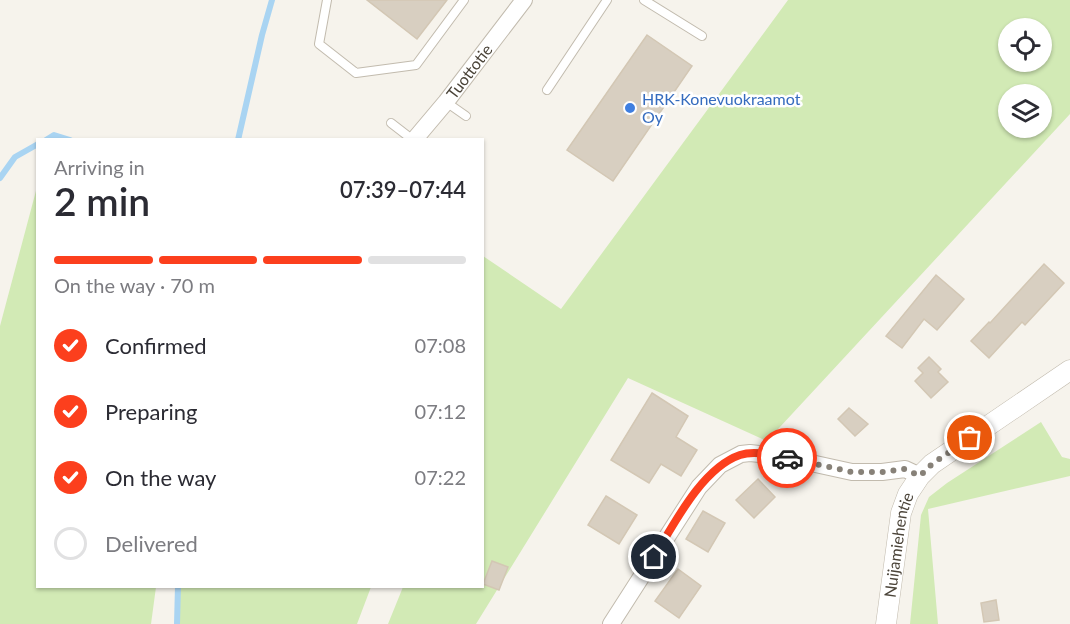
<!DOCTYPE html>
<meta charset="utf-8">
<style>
body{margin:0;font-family:Lato,sans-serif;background:#f7f7f7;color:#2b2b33;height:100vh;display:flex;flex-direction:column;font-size:22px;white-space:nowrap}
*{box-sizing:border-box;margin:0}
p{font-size:20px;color:#7c7c81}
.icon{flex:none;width:33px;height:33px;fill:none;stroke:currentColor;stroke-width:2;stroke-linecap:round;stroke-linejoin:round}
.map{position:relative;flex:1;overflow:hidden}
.sheet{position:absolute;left:36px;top:138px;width:448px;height:450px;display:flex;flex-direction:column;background:#fff;border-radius:0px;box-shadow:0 2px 4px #0004}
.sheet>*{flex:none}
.controls{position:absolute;left:998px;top:18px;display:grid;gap:12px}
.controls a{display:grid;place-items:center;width:54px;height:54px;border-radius:50%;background:#fff;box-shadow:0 2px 4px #0004;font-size:30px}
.pin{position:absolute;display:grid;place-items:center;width:51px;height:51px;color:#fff;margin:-26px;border:3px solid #fff;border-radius:50%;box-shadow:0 2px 6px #0007}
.courier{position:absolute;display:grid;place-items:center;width:60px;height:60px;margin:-30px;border:4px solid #fc3f1d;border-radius:50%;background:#fff;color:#222;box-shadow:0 2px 8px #0007}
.headline em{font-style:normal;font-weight:600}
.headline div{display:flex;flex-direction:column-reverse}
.headline{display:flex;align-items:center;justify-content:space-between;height:102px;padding:0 18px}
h1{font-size:39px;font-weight:600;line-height:45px}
.bar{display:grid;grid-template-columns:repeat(4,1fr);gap:9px 6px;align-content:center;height:72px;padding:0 18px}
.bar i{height:8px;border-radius:4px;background:#e1e1e2}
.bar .active{background:#fc3f1d}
.bar p{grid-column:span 4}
ol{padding:0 18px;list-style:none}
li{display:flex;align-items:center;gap:18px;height:66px}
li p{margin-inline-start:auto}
li .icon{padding:6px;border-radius:50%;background:#fc3f1d;color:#fff;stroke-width:4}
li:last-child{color:#7c7c81}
li i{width:33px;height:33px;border:3px solid #e1e1e2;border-radius:50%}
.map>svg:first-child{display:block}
.green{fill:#d2eab5;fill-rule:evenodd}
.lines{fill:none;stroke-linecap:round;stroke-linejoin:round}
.stream{stroke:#a9d4f2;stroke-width:6}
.building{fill:#d8cfc1;stroke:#d3c7b4;stroke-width:1.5}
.service-casing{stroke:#c2bbae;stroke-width:10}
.minor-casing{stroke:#c2bbae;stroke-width:18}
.tertiary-casing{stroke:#c2bbae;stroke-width:21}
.service{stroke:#fff;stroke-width:8}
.minor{stroke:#fff;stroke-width:16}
.tertiary{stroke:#fff;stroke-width:20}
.done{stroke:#878178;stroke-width:6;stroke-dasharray:0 10.8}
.route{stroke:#fc3f1d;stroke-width:8}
.shop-dot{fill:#3f7fe0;stroke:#fff;stroke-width:2}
.labels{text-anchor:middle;stroke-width:5;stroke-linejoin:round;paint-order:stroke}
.street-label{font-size:16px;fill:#4b4439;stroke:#fff}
.shop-label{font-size:16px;fill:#366cbe;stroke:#fff;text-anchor:start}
</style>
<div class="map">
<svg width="1070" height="624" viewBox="0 0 1070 624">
<rect width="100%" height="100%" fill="#f6f3ec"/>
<g class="green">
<path d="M788,0H1070V114L767,441L628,378L476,624H388L403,587L483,586V256L561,309ZM1008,28H1041V62H1008ZM1008,94H1041V128H1008Z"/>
<path d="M37,187L38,586L156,587L151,624H0V326Z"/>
<path d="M1041,422L1062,457L1070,459V476L928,509L938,624H910L921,515L929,497L947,483Z"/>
<path d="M179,587V586L371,587L357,624H175Z"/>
</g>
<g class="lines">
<g class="stream">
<path d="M46,140L54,135L70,140"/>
<path d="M238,140L262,35L272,0"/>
<path d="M0,178L15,157L38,144"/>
<path d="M177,624L178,586"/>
</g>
</g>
<g class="building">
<path d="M367,0H447L417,39Z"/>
<path d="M647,35L692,66L613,181L567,150Z"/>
<path d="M1044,264L1064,283L1025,325L1022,322L989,358L971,341L989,322L990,323Z"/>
<path d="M936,275L964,299L937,330L924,319L902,348L886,336Z"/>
<path d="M929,357L941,369L938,372L948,382L931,398L915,381L923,373L918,368Z"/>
<path d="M652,393L688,416L676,437L697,450L681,476L661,464L649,483L611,460Z"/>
<path d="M849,408L868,424L855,436L838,419Z"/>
<path d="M758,479L775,497L754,518L736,500Z"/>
<path d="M606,496L637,515L619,544L588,525Z"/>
<path d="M703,511L725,523L708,552L686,539Z"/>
<path d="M492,561L508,567L499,590L483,584Z"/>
<path d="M678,569L701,586L679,618L655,601Z"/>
<path d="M996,600L999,620L984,622L981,603Z"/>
</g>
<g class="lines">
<defs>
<g id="service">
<path d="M327,0L319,44L356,73L416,65L464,0"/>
<path d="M644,0L702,36"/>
<path d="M547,90L607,0"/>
<path d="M446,102L466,116"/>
<path d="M391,123L413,140"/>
</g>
<g id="minor">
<path id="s1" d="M414,140L446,102L524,0"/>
<path d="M611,624L699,487L720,465L741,454L750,453L779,456L852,472H882L905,469L920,476"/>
</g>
<g id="tertiary">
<path id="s2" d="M886,624L901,513L908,494L920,476L932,464L1070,370"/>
</g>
</defs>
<use href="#service" class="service-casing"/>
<use href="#minor" class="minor-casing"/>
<use href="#tertiary" class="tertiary-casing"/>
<use href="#service" class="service"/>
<use href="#minor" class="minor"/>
<use href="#tertiary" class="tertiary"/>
</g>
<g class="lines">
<path class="done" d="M787,458L852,472H882L905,469L920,476L932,464L970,438"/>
<path class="route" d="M654,557C674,524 702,468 740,455C754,450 773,455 787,458"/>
</g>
<circle class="shop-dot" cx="630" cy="108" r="6"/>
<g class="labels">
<g class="street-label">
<text dy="6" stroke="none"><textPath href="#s1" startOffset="88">Tuottotie</textPath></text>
<text dy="6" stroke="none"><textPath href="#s2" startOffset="80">Nuijamiehentie</textPath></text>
</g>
<g class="shop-label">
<text x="642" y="105">HRK-Konevuokraamot<tspan x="642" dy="18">Oy</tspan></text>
</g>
</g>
</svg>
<div class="controls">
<a><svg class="icon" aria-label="locate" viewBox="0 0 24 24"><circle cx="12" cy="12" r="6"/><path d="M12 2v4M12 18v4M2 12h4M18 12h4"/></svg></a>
<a><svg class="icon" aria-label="layers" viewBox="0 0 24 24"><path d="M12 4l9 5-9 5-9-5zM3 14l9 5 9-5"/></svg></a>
</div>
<div class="pin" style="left:970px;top:438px;background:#ea580c"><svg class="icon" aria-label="bag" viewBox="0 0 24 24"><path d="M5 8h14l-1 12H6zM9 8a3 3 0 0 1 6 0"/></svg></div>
<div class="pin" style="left:654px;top:557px;background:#1f2937"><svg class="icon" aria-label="home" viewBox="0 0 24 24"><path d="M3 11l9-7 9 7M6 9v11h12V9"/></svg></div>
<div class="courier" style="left:787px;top:458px"><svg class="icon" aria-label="car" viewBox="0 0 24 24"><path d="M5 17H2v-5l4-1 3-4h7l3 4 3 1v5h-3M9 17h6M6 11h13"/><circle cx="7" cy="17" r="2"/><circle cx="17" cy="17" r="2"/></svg></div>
<section class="sheet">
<div class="headline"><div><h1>2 min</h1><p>Arriving in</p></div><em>07:39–07:44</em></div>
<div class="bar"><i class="active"></i><i class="active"></i><i class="active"></i><i></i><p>On the way · 70 m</p></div>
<ol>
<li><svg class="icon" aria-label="check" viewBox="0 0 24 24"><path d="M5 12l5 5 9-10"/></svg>Confirmed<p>07:08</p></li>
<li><svg class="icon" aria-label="check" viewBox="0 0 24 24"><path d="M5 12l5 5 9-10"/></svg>Preparing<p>07:12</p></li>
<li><svg class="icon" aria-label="check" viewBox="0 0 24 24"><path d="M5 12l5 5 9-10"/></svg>On the way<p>07:22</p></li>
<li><i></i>Delivered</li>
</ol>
</section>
</div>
